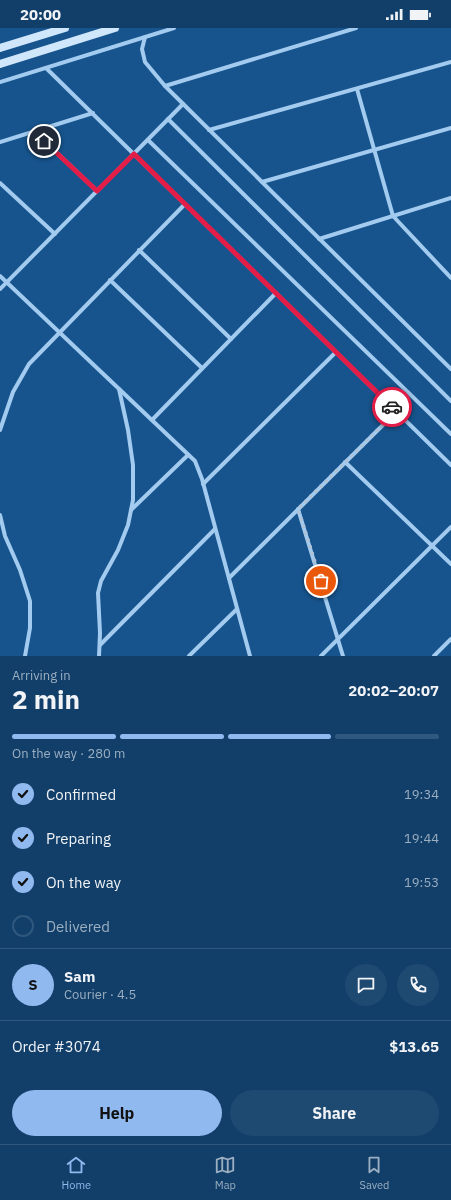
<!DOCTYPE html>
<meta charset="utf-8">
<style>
body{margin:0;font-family:"IBM Plex Sans",sans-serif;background:#1e4a72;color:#f1f3f6;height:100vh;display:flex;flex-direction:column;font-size:15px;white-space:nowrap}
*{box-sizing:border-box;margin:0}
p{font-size:13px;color:#9cafc1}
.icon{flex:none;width:22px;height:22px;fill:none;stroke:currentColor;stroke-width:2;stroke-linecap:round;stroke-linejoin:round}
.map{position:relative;height:628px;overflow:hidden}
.sheet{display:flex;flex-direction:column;background:#113f6a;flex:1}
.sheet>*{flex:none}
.pin{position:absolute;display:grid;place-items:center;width:34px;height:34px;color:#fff;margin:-17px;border:2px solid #fff;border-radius:50%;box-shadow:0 1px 4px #0007}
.courier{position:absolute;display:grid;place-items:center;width:40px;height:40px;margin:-20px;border:3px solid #e11d48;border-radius:50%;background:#fff;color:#222;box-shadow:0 1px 5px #0007}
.overview em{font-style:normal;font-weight:700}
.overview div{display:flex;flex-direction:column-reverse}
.overview{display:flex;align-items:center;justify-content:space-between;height:68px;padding:0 12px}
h1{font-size:26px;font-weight:700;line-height:30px}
.bar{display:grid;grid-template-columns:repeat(4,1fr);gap:6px 4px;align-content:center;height:48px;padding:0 12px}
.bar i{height:5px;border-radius:3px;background:#30587e}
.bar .active{background:#90b9f0}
.bar p{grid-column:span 4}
.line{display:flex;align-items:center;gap:10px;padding:0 12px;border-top:1px solid #30587e}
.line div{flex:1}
.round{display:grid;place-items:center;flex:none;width:42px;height:42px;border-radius:21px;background:#1e4a72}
ol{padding:0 12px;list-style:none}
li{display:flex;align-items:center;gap:12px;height:44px}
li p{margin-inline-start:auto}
li .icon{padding:4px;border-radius:50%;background:#90b9f0;color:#111;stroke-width:4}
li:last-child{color:#9cafc1}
li i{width:22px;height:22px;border:2px solid #30587e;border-radius:50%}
.cta{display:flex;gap:8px;margin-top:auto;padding:8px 12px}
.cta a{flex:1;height:46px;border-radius:24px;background:#90b9f0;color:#111;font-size:16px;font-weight:700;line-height:46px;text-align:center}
.cta a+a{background:#1e4a72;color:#f1f3f6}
.status{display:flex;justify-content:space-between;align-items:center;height:28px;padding:0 20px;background:#113f6a;direction:ltr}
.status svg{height:11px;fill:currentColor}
.tabs{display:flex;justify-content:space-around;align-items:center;height:56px;border-top:1px solid #30587e;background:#113f6a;font-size:11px;color:#9cafc1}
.tabs a{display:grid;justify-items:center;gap:2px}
.tabs .active{color:#90b9f0}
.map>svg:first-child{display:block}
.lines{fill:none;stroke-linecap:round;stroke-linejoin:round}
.street{stroke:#a2cbef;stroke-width:4}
.secondary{stroke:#cfe6fb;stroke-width:8}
.done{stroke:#aec3d7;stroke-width:4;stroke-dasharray:0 7.2}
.route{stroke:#e11d48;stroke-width:5}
</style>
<div class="status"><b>20:00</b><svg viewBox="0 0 49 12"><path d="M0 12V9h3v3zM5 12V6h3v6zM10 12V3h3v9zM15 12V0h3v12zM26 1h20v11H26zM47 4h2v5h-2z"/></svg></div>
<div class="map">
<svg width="451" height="628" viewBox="0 0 451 628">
<rect width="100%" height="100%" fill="#17548d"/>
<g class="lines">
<g class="street">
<path d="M145,9L142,21L145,34L165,58L451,341"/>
<path d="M46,40L451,437"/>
<path d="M0,54L174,0"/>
<path d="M165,58L356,0"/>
<path d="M357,61L393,188L451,250"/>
<path d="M168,91L451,373"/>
<path d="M209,102L451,34"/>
<path d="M34,103L97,163"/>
<path d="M148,112L451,406"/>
<path d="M0,114L93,85"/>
<path d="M262,154L451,100"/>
<path d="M0,155L55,206"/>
<path d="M319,211L451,170"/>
<path d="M139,222L231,311"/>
<path d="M0,248L195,433L202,451L250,628"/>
<path d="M110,252L202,340"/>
<path d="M0,261L183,76"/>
<path d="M152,392L276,265"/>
<path d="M0,402L13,364L29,336L185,176"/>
<path d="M345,434L451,536"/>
<path d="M203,456L336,324"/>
<path d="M298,481L343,628"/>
<path d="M131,482L188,427"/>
<path d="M0,487L5,508L20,542L30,573V600L25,628"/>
<path d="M229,550L397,383"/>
<path d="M100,617L215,501"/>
<path d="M99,628L100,605L98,565L101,553L118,522L128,497L133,472V437L128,402L119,361"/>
<path d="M189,628L237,581"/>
<path d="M321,628L451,499"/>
<path d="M434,628L451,611"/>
</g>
<g class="secondary">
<path d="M0,20L65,0"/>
<path d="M0,36L115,0"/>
</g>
</g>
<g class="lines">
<path class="done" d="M321,553L298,481L397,383L392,379"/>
<path class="route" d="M44,113L97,163L134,126L392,379"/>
</g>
</svg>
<div class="pin" style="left:321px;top:553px;background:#ea580c"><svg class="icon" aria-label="bag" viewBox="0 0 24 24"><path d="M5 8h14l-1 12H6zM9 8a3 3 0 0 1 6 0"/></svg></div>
<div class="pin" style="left:44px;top:113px;background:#1f2937"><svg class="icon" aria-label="home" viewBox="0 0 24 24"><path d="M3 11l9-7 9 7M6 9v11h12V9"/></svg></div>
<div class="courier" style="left:392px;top:379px"><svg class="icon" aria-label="car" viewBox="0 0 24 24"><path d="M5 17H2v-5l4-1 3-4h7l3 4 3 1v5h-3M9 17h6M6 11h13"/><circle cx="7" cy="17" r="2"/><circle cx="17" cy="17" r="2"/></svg></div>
</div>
<section class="sheet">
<div class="overview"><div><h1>2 min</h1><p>Arriving in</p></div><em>20:02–20:07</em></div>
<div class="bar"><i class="active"></i><i class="active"></i><i class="active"></i><i></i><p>On the way · 280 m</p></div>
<ol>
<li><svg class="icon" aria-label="check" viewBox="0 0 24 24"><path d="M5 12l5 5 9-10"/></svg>Confirmed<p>19:34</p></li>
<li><svg class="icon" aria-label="check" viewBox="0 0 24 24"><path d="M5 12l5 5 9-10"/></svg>Preparing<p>19:44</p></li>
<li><svg class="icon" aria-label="check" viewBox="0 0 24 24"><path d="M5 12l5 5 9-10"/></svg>On the way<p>19:53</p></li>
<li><i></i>Delivered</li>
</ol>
<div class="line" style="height:72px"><b class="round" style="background:#90b9f0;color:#111">S</b><div><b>Sam</b><p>Courier · 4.5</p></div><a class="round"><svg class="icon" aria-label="chat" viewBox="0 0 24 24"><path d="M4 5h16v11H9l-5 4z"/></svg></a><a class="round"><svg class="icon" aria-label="phone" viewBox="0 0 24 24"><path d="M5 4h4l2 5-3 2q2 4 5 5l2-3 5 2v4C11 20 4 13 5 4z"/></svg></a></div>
<div class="line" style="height:52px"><div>Order #3074</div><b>$13.65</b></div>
<div class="cta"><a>Help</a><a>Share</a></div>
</section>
<nav class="tabs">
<a class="active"><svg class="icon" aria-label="home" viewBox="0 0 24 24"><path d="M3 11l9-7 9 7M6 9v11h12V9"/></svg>Home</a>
<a><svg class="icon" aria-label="map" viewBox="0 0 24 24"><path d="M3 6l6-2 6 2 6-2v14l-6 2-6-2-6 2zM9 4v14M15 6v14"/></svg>Map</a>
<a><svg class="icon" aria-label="saved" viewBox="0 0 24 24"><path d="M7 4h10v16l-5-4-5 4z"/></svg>Saved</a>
</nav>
